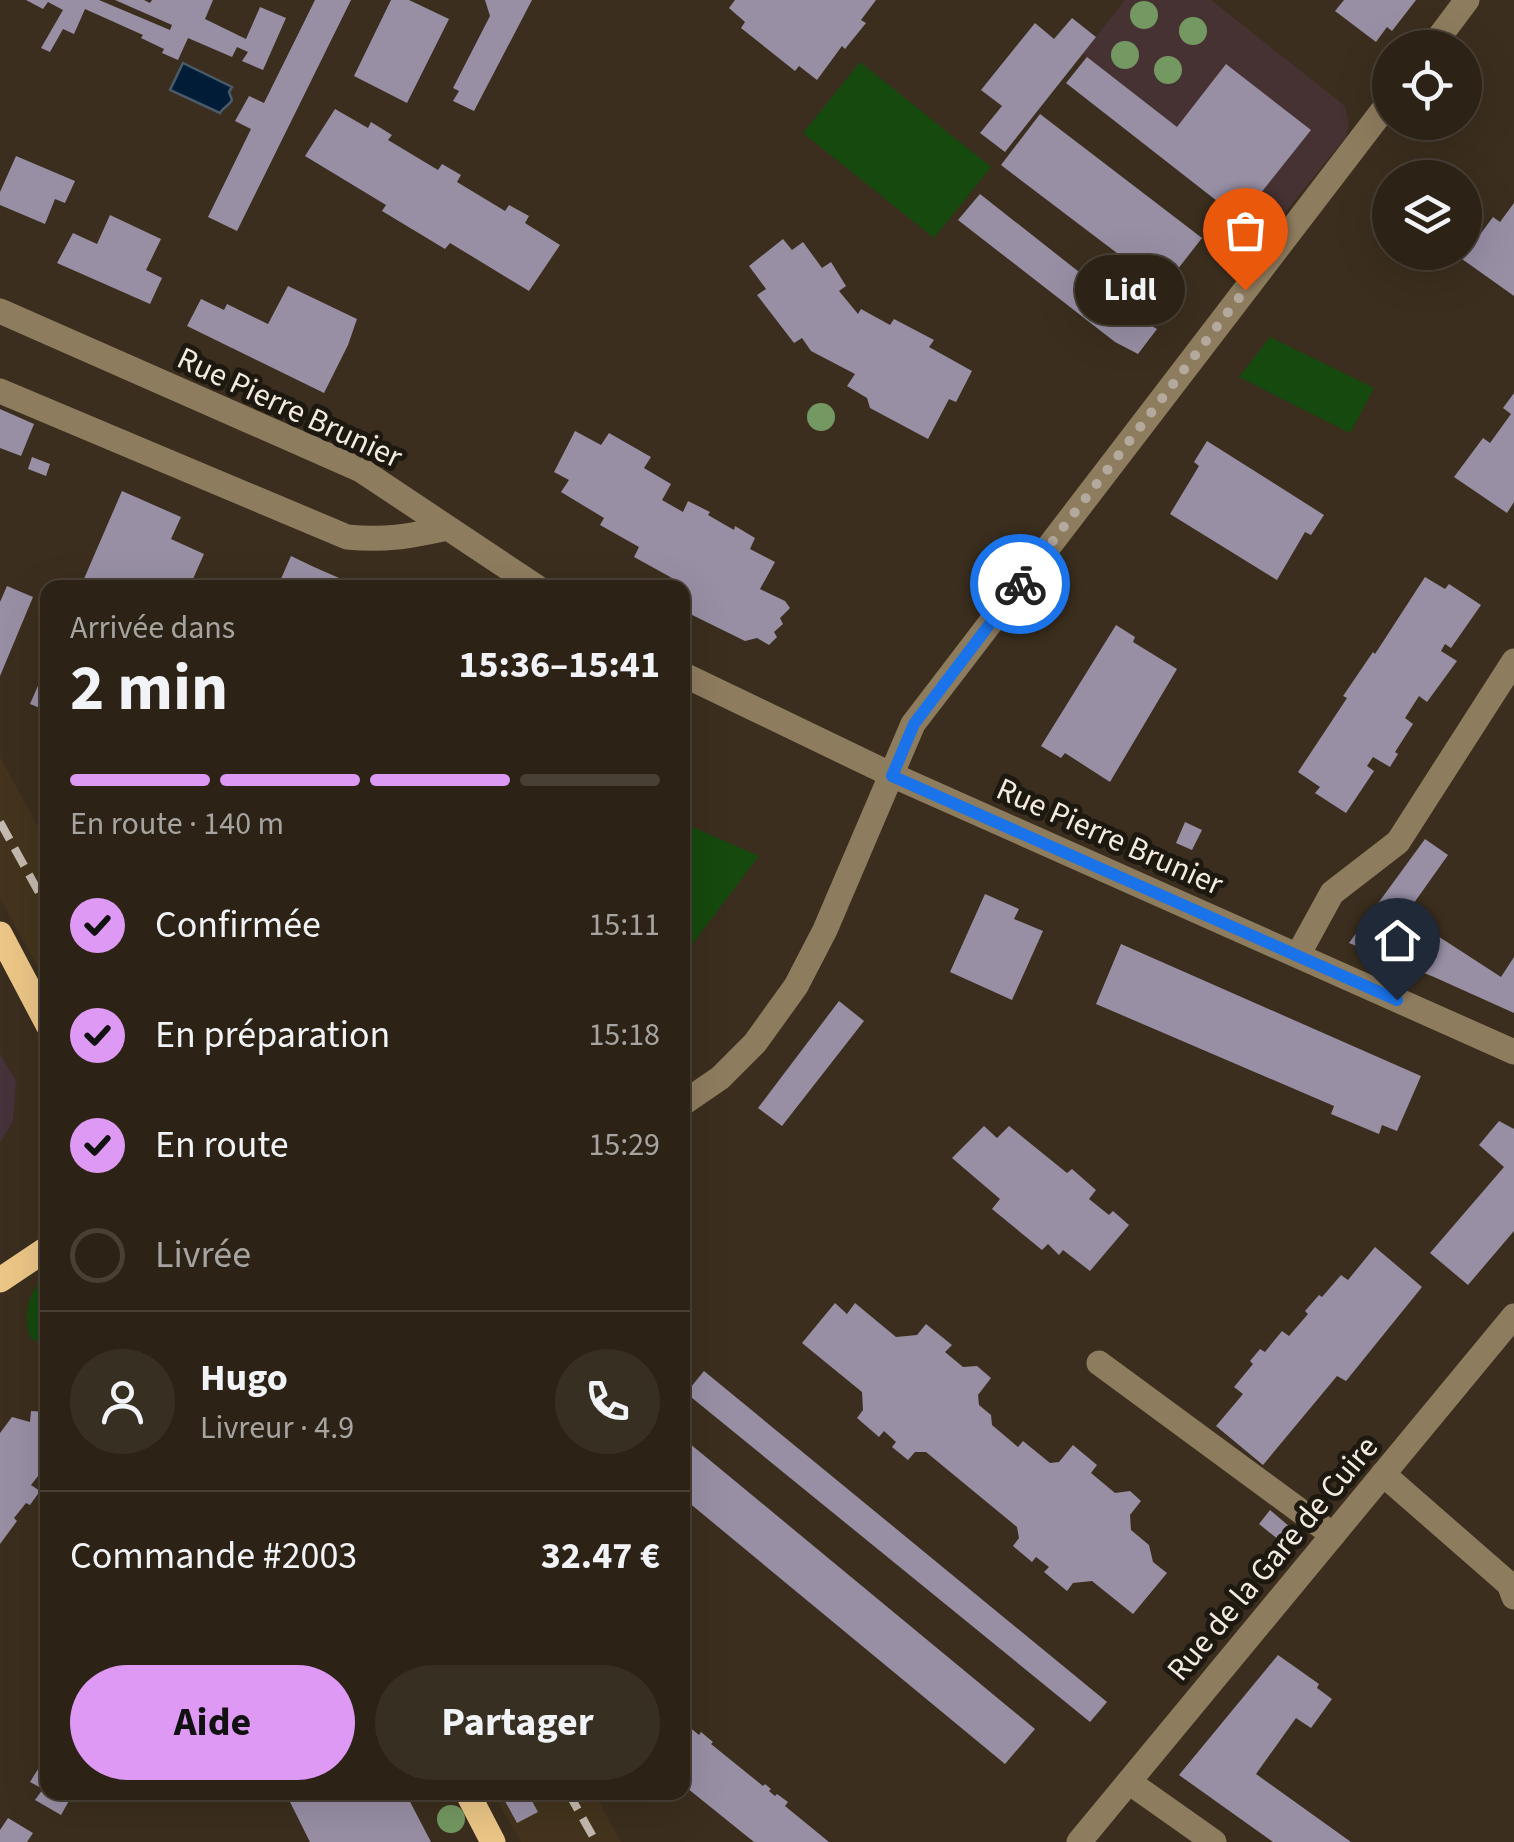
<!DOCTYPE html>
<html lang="fr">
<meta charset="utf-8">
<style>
body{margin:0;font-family:"Source Sans 3",sans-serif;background:#382f23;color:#f1f3f6;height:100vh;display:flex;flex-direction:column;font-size:38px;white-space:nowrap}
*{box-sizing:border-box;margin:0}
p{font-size:32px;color:#a6a4a1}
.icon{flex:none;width:55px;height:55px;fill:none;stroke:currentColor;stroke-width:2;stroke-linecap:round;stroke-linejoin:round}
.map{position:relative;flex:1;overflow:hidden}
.panel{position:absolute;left:40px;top:580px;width:650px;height:1220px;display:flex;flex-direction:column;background:#2c2216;border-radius:20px;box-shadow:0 10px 40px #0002,0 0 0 2px #483f35}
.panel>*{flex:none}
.controls{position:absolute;left:1372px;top:30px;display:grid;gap:20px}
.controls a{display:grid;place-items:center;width:110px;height:110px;border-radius:50%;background:#2c2216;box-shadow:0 10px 40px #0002,0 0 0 2px #483f35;font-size:50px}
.pin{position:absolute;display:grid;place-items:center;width:85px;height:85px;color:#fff;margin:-102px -42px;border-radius:50% 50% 50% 0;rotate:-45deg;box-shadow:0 0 10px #0007}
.pin .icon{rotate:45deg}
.courier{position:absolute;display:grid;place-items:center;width:100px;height:100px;margin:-50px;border:8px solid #1a73e8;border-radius:50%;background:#fff;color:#222;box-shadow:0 2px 12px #0007}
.bubble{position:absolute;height:70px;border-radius:35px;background:#2c2216;box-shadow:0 10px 40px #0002,0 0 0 2px #483f35;font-size:32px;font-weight:700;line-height:70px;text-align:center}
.overview em{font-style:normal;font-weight:700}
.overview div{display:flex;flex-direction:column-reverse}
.overview{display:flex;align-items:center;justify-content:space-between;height:170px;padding:0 30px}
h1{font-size:65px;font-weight:700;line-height:75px}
.bar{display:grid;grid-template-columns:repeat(4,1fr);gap:15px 10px;align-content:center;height:120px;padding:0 30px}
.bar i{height:12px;border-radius:8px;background:#483f35}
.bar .on{background:#dd99f3}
.bar p{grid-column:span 4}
.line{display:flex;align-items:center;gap:25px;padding:0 30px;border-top:2px solid #483f35}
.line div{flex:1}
.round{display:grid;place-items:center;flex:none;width:105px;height:105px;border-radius:52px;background:#382f23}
ol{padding:0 30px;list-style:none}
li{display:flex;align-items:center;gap:30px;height:110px}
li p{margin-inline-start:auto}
li .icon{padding:10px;border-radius:50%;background:#dd99f3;color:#111;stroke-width:4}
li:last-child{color:#a6a4a1}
li i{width:55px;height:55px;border:5px solid #483f35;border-radius:50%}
.button{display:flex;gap:20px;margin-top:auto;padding:20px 30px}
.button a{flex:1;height:115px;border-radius:60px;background:#dd99f3;color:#111;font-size:40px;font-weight:700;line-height:115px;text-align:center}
.button a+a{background:#382f23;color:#f1f3f6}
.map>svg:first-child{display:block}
.commercial{fill:#473233}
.built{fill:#44341d}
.medical{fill:#45323a}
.green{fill:#15490d}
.water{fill:#001c37;stroke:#495a6a;stroke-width:2.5}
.building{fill:#988fa5}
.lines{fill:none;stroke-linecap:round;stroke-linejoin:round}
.minor{stroke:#8e7c5e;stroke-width:25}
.major{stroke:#ebc686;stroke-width:25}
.rail{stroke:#c4baaf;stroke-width:8;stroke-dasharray:20 10;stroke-linecap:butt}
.tree{fill:#749861}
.done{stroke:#b3a99d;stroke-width:10;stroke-dasharray:0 18}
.route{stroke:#1a73e8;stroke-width:12}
.labels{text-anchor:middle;stroke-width:10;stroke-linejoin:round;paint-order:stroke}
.street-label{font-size:32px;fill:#f3ebe1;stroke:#1d1810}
</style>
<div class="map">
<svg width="1514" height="1842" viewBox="0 0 1514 1842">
<rect width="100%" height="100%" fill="#3b2e1e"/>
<path class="commercial" d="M1125,0H1211L1345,106L1349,125L1346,137L1265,237L1066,83L1086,57L1083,53Z"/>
<g class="built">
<path d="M0,757L47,843V870L43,877L48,884L47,984L0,898Z"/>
<path d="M493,1793H594L621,1842H521Z"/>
</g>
<path class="medical" d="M0,1054L16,1081L13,1121L0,1143Z"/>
<g class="green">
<path d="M860,62L991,167L934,238L803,133Z"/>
<path d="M1270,337L1374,388L1350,433L1239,377Z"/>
<path d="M683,823L759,856L683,956Z"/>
<path d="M47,1272V1338L37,1341L31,1339C21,1313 29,1292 47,1272Z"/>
</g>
<path class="water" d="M183,63L232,87L229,92L232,100C229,106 223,107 220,113L170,90Z"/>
<g class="building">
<path d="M26,0H99L170,30L172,25L115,0H144L150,3L152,0H213L205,19L246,39L260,7L286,18L263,70L242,61L248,52L237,47L232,57L188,38L178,60L162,53L164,49L141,38L143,35L85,9L74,34L63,29L50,52L41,48L63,10L48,2L43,9Z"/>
<path d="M315,0H351L237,231L208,217L251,129L235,121L249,96L264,103Z"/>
<path d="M391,0H409L449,19L407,103L354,76Z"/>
<path d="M485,0H532L474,111L453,101L459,91L453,88L490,16Z"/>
<path d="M735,0H876L861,20L866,23L845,49L842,46L817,80L799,66L795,71L741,28L745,22L729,8Z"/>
<path d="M1344,0H1416L1392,31L1387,27L1376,42L1335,11Z"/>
<path d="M1072,18L1096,37L1005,152L980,133L1002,106L981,90L1035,23L1054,39Z"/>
<path d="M1087,57L1177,127L1226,64L1311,130L1240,219L1066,83Z"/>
<path d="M335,109L368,128L371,122L392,135L388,140L438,170L442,164L461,175L457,182L505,211L509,205L529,216L525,223L560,245L529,291L450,243L445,249L382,211L386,205L305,156Z"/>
<path d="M1040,114L1202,238L1163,288L1001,165Z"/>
<path d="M16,156L75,181L65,203L55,199L45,224L0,205V192Z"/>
<path d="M980,194L1135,316L1157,329L1138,354L1115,342L958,220Z"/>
<path d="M1514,203V296L1462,259L1493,217L1500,222Z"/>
<path d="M110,215L161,239L146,270L162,278L150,304L57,263L73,233L97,244Z"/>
<path d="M783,239L792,250L803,242L822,268L831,262L846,286L839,291L858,314L861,309L890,325L894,319L934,340L929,347L972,371L956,402L949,399L928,439L870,408L867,398L847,386L855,374L811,351L802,338L794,343L757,295L766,289L749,266Z"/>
<path d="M288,286L357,319L348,345L324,393L187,326L201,299L224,310L227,304L268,324Z"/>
<path d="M1514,393V502L1507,513L1454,477L1483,438L1490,443L1511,414L1503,408Z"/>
<path d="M0,409L34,424L21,456L0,448Z"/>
<path d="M575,431L601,445L609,433L651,457L644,468L671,484L662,500L683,512L688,501L710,512L708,515L734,530L735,526L755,538L750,549L775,562L760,589L785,601L790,608L780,618L783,624L774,632L777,637L769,645L757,638L745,641L682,610V588L669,585L672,578L634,557L639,547L600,525L604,518L561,492L569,480L554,472Z"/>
<path d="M1207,441L1324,515L1311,535L1305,532L1277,580L1170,514L1199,466L1194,462Z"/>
<path d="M32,457L50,464L46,476L28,469Z"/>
<path d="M122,491L181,517L171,539L204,554L189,588H182L164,579L160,588H80Z"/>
<path d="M291,556L314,567L362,588H277Z"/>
<path d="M1425,577L1445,589L1449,584L1481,605L1451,648L1445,644L1441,651L1457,661L1427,702L1419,696L1405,718L1413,724L1395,752L1398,754L1393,762L1390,767L1373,757L1367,766L1374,771L1346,813L1315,793L1320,787L1298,772L1347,698L1343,696L1373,652L1375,654Z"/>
<path d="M7,586L33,597L0,676V602Z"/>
<path d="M1116,625L1135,637L1133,642L1177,669L1110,782L1065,753L1061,758L1041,746Z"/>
<path d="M48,663V711L30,704Z"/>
<path d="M1185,822L1202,830L1192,850L1176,843Z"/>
<path d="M1425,839L1448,855L1404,917L1409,921L1410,918L1501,977L1514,957V1013L1434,977L1349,943Z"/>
<path d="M985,894L1019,909L1014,919L1043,931L1012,1000L950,972Z"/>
<path d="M1121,944L1421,1076L1397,1131L1382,1125L1379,1134L1331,1114L1334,1106L1096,1004Z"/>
<path d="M839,1001L864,1021L782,1126L758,1108Z"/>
<path d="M1499,1121L1514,1129V1231L1468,1285L1430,1253L1504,1167L1479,1145Z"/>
<path d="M984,1126L997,1138L1009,1126L1067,1173L1072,1169L1096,1190L1089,1199L1109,1215L1113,1211L1129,1225L1090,1271L1063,1250L1059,1255L1048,1244L1042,1250L992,1209L1000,1199L952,1158Z"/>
<path d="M1375,1247L1422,1287L1346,1381L1337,1376L1263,1465L1216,1426L1243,1394L1234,1387L1253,1364L1250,1361L1260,1349L1265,1352L1282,1331L1289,1336L1308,1314L1305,1311L1319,1295L1322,1297L1341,1275L1348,1280Z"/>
<path d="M835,1303L847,1314L855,1303L896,1337L917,1335L926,1324L952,1345L945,1352L963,1367L977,1366L991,1378L978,1395L979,1405L991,1415L992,1425L1018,1447L1023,1441L1050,1463L1059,1462L1073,1445L1097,1465L1091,1473L1115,1493L1130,1491L1141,1501L1130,1515L1131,1530L1149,1545L1153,1562L1167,1573L1133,1614L1092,1581L1073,1583L1067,1591L1044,1572L1049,1567L1036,1557L1032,1562L1013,1546L1019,1538L1017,1527L926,1452H915L908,1460L892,1447L896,1442L884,1431L879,1437L857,1418L863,1410L862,1392L802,1343Z"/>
<path d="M704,1371L1107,1702L1090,1722L686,1393Z"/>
<path d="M31,1411L48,1412V1467H45L31,1485L40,1491L30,1505L26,1503L14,1518L17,1521L0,1544V1433L12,1417L30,1422Z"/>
<path d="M689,1443L1035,1729L1005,1764L682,1497V1451Z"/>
<path d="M1270,1510L1290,1527L1279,1540L1259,1524Z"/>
<path d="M1278,1655L1319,1684L1317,1688L1332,1699L1311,1728L1296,1718L1256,1774L1351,1842H1273L1179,1775Z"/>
<path d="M682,1721L699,1735L701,1732L713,1742L711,1744L763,1786L765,1784L771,1789L769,1791L775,1796L777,1794L788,1802L785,1806L829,1842H754L682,1784Z"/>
<path d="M48,1753V1792H74L61,1815L35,1800L43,1789L30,1782Z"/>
<path d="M285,1792H405L431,1842H310Z"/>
<path d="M500,1792H527L538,1812L517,1823Z"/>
<path d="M8,1818L33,1833L27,1842H0V1830Z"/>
</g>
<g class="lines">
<g class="minor">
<path d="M1431,48L1467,0"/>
<path d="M0,311L361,470L538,588"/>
<path d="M0,391L347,537C387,541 409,536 447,528"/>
<path d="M682,674L892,775L1514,1052"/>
<path d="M1298,955L1332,893L1398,842L1514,661"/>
<path d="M682,1104L720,1078L755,1043L796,986L825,930L913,724L1390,101"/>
<path d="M1099,1363L1333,1535"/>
<path d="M1383,1474L1509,1584L1514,1597"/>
<path d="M1129,1782L1214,1842"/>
<path d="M1079,1842L1514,1316"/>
</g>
<g class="major">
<path d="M0,934L48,1025"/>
<path d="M0,1280L48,1248"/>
<path d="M467,1792L493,1842"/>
</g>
<g class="rail">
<path d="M0,822L48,909"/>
<path d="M568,1792L596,1842"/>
</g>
</g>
<g class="tree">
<circle cx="1144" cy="15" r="14"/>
<circle cx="1193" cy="31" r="14"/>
<circle cx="1125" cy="55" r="14"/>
<circle cx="1168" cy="70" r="14"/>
<circle cx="821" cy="417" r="14"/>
<circle cx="451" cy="1819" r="14"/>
</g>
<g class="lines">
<path class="done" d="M1020,584L1245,290"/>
<path class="route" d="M1020,584L914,724L892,776L1397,1000"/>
</g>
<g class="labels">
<g class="street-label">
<text transform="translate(290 407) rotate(25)" y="11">Rue Pierre Brunier</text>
<text transform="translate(1110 836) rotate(24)" y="11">Rue Pierre Brunier</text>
<text transform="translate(1272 1558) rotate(-50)" y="11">Rue de la Gare de Cuire</text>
</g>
</g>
</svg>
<div class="controls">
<a><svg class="icon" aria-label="locate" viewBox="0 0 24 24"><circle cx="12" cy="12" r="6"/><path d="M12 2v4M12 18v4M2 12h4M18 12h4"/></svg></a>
<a><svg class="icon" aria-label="layers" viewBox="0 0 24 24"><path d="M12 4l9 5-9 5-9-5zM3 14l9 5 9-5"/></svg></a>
</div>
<div class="pin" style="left:1245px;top:290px;background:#ea580c"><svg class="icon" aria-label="bag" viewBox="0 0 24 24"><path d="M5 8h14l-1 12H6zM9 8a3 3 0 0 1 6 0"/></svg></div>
<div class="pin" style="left:1397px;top:1000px;background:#1f2937"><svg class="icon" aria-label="home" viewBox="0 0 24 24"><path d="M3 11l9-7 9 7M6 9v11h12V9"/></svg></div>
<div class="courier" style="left:1020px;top:584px"><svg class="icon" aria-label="bike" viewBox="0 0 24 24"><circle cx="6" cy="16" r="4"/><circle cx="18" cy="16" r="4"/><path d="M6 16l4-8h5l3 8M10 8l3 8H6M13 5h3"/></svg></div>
<div class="bubble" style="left:1075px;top:255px;width:110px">Lidl</div>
<section class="panel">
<div class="overview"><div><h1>2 min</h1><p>Arrivée dans</p></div><em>15:36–15:41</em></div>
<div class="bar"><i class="on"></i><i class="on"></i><i class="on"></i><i></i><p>En route · 140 m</p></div>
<ol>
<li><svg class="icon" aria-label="check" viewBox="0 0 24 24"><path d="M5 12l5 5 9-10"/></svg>Confirmée<p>15:11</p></li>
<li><svg class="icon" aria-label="check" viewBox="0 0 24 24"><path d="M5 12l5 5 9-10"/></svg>En préparation<p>15:18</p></li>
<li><svg class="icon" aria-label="check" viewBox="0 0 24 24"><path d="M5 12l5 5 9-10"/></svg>En route<p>15:29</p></li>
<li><i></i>Livrée</li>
</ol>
<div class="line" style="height:180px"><a class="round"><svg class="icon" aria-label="person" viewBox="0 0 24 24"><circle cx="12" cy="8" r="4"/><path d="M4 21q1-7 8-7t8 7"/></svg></a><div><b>Hugo</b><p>Livreur · 4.9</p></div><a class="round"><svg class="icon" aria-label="phone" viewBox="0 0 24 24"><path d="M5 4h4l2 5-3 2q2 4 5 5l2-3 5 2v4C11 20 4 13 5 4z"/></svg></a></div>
<div class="line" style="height:130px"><div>Commande #2003</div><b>32.47 €</b></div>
<div class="button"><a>Aide</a><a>Partager</a></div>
</section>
</div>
